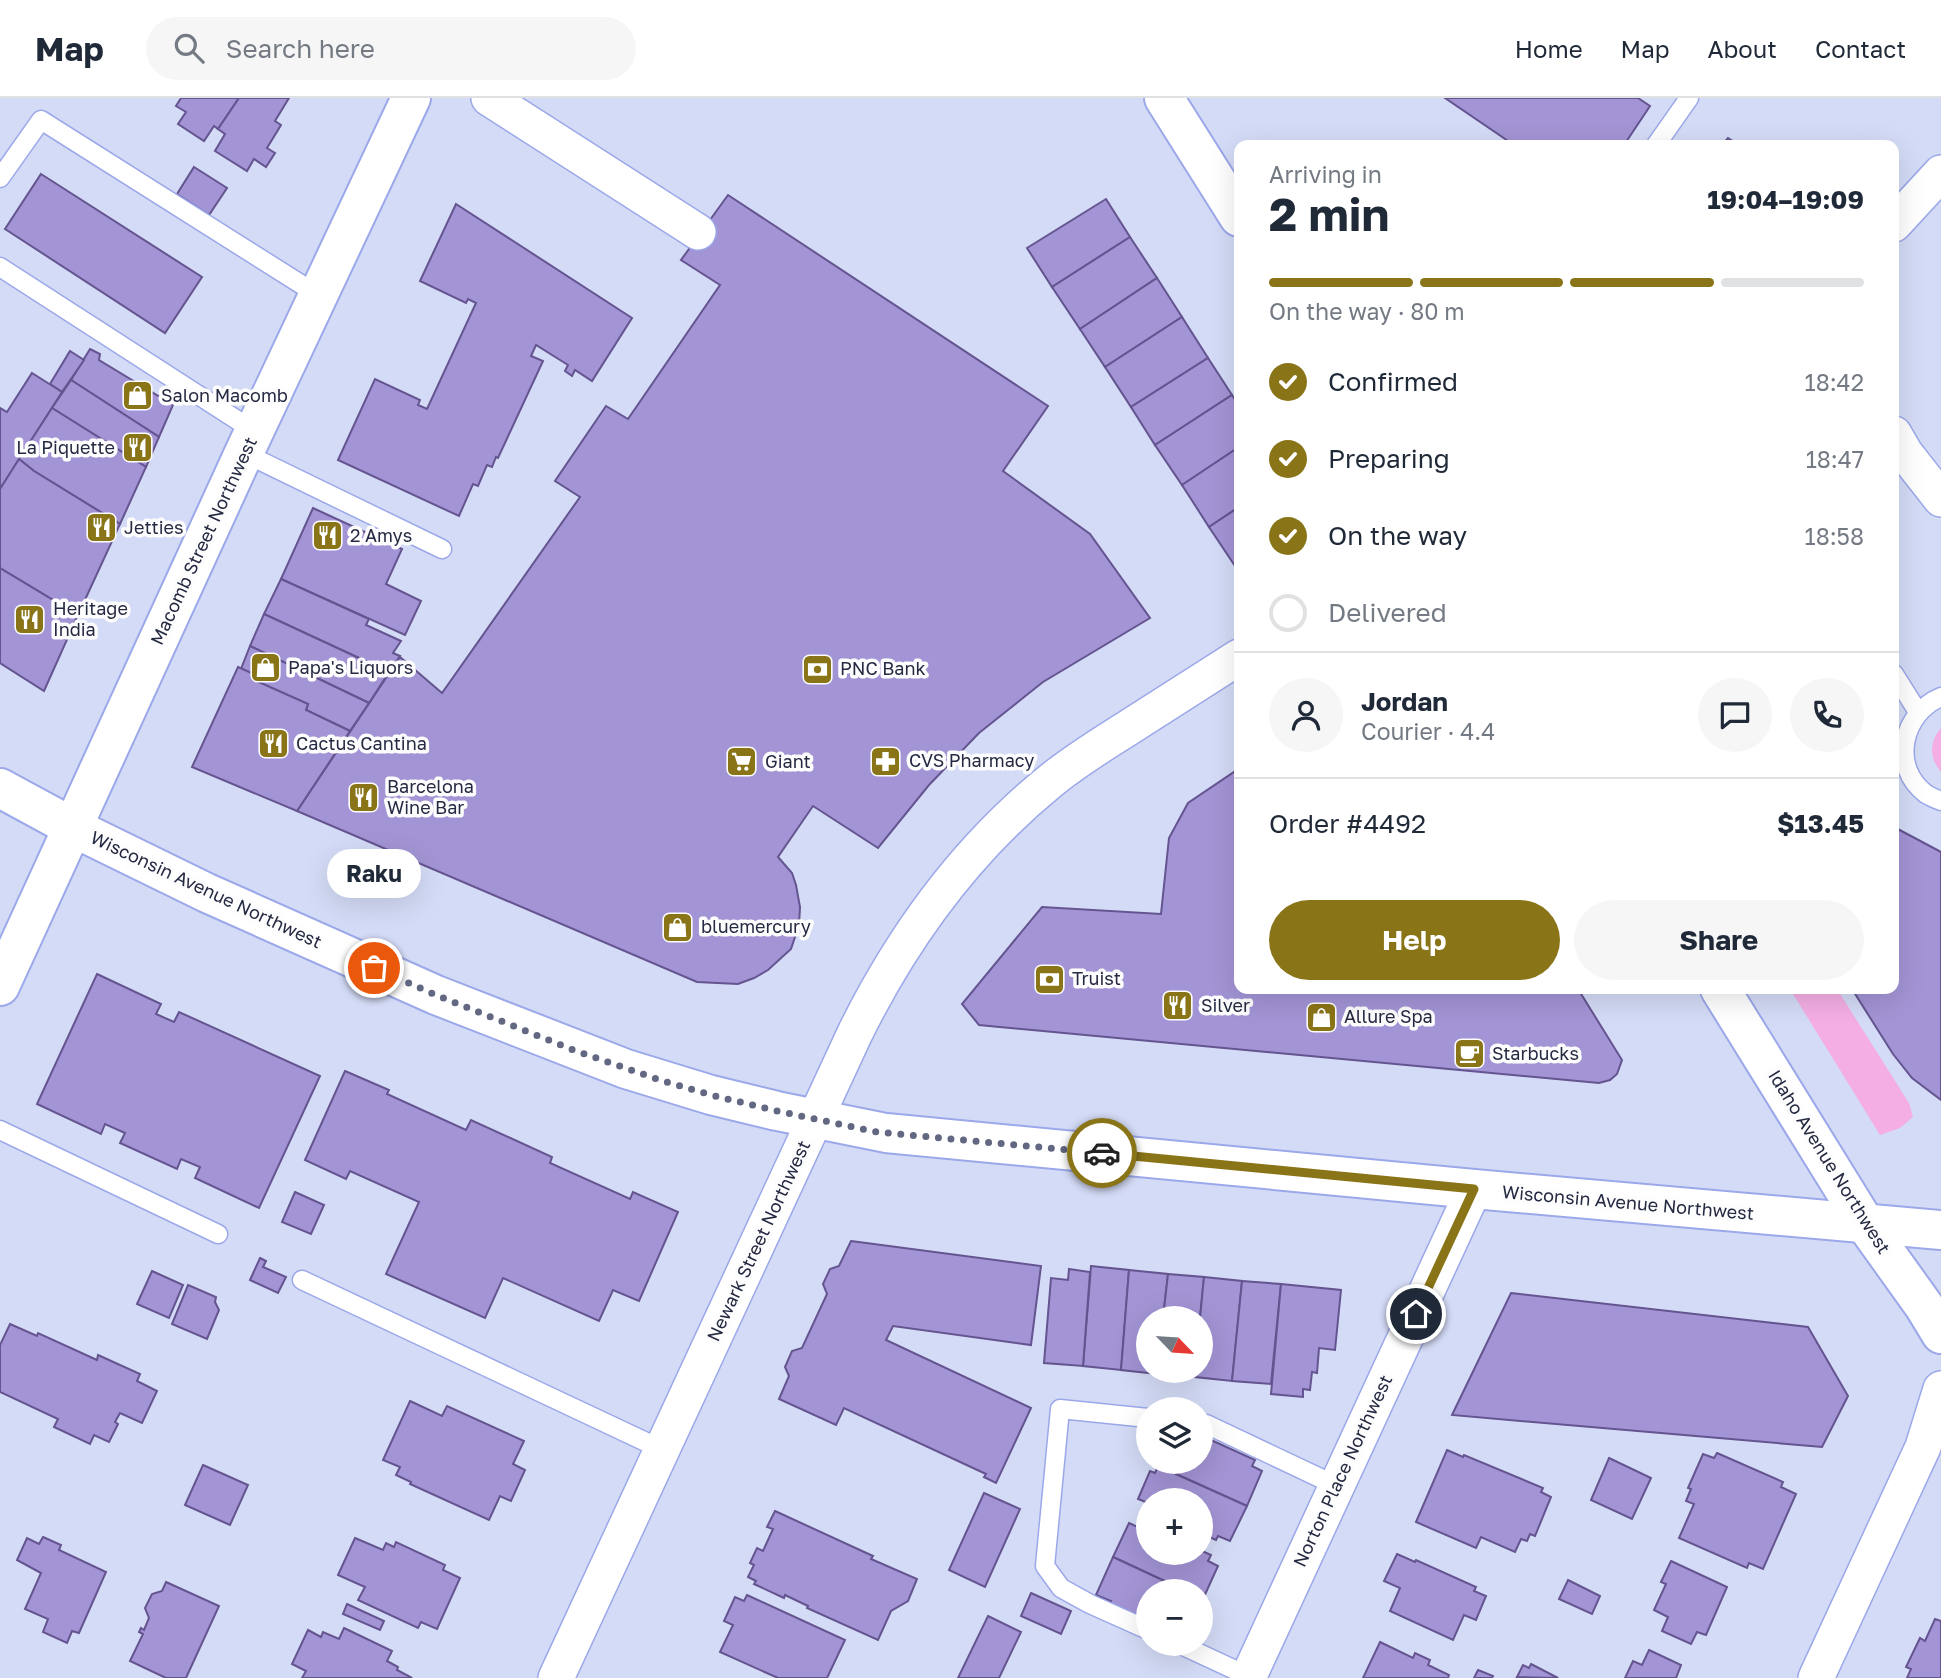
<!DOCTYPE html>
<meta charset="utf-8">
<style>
body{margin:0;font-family:"Golos Text",sans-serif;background:#f6f6f7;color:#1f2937;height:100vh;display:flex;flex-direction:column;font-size:26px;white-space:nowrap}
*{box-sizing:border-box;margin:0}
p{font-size:23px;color:#747a83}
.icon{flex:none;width:38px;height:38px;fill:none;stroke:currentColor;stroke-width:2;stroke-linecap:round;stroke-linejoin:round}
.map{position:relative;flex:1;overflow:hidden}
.drawer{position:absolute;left:1234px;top:42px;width:665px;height:854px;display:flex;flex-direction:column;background:#fff;border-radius:14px;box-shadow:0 7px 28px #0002}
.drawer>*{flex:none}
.needle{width:46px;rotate:115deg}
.tools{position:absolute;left:1136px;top:1208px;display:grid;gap:14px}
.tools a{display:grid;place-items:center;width:77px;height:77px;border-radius:50%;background:#fff;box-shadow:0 7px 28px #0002;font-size:35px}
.pin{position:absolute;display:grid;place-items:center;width:60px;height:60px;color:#fff;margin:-30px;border:4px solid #fff;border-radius:50%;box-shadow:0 2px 7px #0007}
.courier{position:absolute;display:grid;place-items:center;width:70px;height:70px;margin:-35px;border:5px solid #8a7418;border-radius:50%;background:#fff;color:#222;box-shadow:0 2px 9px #0007}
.bubble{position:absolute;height:49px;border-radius:24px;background:#fff;box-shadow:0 7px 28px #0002;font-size:23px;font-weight:700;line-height:49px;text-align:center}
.summary em{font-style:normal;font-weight:700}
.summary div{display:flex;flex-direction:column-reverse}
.summary{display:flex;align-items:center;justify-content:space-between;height:119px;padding:0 35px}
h1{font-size:46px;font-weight:700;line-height:52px}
.bar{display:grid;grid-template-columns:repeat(4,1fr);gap:10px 7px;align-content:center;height:84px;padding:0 35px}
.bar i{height:9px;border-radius:5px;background:#e0e1e3}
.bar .on{background:#8a7418}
.bar p{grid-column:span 4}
.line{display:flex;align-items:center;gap:18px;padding:0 35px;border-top:2px solid #e0e1e3}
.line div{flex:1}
.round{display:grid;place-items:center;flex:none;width:74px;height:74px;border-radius:37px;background:#f6f6f7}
ol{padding:0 35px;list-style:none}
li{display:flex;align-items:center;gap:21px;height:77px}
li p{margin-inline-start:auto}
li .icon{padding:7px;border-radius:50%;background:#8a7418;color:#fff;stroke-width:4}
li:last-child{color:#747a83}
li i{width:38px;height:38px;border:4px solid #e0e1e3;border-radius:50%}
.primary-button{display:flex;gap:14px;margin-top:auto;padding:14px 35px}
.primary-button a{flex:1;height:80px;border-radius:42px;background:#8a7418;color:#fff;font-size:28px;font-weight:700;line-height:80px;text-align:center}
.primary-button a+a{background:#f6f6f7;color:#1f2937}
header{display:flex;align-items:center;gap:42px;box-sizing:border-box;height:98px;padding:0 35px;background:#fff;border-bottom:2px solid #e0e1e3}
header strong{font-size:33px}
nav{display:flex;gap:38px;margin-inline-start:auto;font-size:24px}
.search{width:490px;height:63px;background:#f6f6f7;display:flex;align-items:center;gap:18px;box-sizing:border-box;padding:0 24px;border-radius:38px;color:#747a83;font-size:26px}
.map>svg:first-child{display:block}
.green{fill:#f4aee4}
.building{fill:#a394d5;stroke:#645490;stroke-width:2}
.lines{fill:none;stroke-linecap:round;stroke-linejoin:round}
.service-casing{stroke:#9ba8e9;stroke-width:21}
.minor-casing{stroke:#9ba8e9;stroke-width:38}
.tertiary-casing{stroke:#9ba8e9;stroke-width:42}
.primary-casing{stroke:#9ba8e9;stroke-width:42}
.service{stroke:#fff;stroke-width:18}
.minor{stroke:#fff;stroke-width:35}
.tertiary{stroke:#fff;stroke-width:38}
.primary{stroke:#fff;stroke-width:38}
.done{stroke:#626882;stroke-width:7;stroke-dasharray:0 12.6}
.route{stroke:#8a7418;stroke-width:9}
.labels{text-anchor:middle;stroke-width:7;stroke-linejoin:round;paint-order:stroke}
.poi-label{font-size:18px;fill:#252a43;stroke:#fdfdfd;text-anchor:start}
.street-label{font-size:18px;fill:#252a43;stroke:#fdfdfd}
</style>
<header>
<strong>Map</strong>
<div class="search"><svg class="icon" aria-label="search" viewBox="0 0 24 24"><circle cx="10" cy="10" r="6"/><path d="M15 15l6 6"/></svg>Search here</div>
<nav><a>Home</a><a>Map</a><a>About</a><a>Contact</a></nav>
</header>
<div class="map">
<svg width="1941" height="1580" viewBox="0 0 1941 1580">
<rect width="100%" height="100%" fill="#d4dbf6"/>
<g class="green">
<path d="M1941,630V674C1929,660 1929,644 1941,630Z"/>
<path d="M1790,891H1837L1909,1005L1913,1019L1900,1030L1880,1037Z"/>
</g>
<g class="building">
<path d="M181,0H239L218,31L214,28L204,43L178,26L186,14L176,8Z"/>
<path d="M239,0H289L275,23L281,27L267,50L275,55L266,69L254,61L247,73L215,53L225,36L218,31Z"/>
<path d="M1445,0H1638L1650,8L1624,47H1514Z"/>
<path d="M1728,40L1739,47H1722Z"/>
<path d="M194,69L227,90L209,117L177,96Z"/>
<path d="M41,76L202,179L165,235L5,131Z"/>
<path d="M728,97L1048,308L1003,373L1090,436L1150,520L1043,584L979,635L929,687L878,750L813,708L778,759L792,775L796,787L800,809L799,827L791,851L768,872L754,880L738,886L697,884L297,713L400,559L442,595L580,399L555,383L606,308L628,321L720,187L681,162Z"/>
<path d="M1106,101L1130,139L1052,189L1027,150Z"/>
<path d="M456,106L632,220L592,283L575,272L572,278L565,273L568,267L536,247L531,258L543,263L498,360L496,359L492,369L487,367L478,388L473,386L459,418L338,362L375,281L420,302L418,307L427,311L476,205L468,201L466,205L420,183Z"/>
<path d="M1130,139L1157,180L1080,231L1052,189Z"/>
<path d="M1157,180L1182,219L1105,269L1080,231Z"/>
<path d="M1182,219L1208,260L1131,309L1105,269Z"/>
<path d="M90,251L100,256L99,262L173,307L159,339L71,282Z"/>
<path d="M70,253L84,262L62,294L50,286Z"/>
<path d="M1208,260L1232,297L1155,347L1131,309Z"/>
<path d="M32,275L62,294L0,391V310L7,314Z"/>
<path d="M71,282L159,339L146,369L52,310Z"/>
<path d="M1232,297L1239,308V349L1182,387L1155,347Z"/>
<path d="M52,310L146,369L120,426L34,373L19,361Z"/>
<path d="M1239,349V409L1209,429L1182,387Z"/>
<path d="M19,361L34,373L120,426L78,517L0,470V391Z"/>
<path d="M1239,409V466L1235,468L1209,429Z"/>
<path d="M313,410L402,451L386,486L421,503L405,537L281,481Z"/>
<path d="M0,470L78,517L44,593L0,565Z"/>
<path d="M281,481L369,521L366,527L401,543L393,555L400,558L389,574L264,516Z"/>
<path d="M264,516L389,574L369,605L250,548Z"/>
<path d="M250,548L369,605L350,633L306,612L308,606L254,582L256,577L241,571Z"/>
<path d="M238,569L256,577L254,582L308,606L306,612L350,633L297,713L192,669Z"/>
<path d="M1234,674L1239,682V891H1578L1622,962L1617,976L1610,982L1599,985L979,927L962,906L1042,809L1161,816L1169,740L1188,705Z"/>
<path d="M1894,729L1941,754V1002L1912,980L1893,956L1852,891H1894Z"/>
<path d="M97,876L161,906L156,916L174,924L179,914L320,978L259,1110L195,1080L200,1069L181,1061L177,1071L120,1045L125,1035L105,1026L101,1036L37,1006Z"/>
<path d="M345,973L389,992L387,996L466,1032L471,1022L552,1059L550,1065L630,1101L633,1094L678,1114L639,1203L613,1192L599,1223L503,1180L485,1220L386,1176L419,1104L350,1073L346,1081L305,1062Z"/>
<path d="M295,1094L324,1107L311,1136L282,1124Z"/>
<path d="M851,1143L1041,1168L1031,1247L893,1228L886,1242L1031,1310L996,1385L984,1379L986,1376L844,1310L836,1327L779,1301L789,1278L785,1269L792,1253L802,1250L827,1196L823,1186L830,1171L839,1168Z"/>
<path d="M260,1160L266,1163L263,1169L286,1179L278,1195L250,1182Z"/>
<path d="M1091,1168L1129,1172L1121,1272L1083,1268Z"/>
<path d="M1069,1171L1090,1174L1083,1268L1044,1265L1051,1180L1068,1182Z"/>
<path d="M1129,1172L1168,1176L1163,1220H1148V1272H1158L1157,1276L1121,1272Z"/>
<path d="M152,1173L183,1187L169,1220L137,1206Z"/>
<path d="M1168,1176L1204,1179L1200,1220H1163Z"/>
<path d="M1204,1179L1242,1183L1232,1283L1195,1279L1196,1272H1200V1220Z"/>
<path d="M1242,1183L1281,1186L1271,1286L1232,1283Z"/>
<path d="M1281,1186L1341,1192L1335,1252L1319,1250L1317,1275L1312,1274L1310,1292L1303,1291V1299L1271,1296Z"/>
<path d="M188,1187L216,1199L215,1204L219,1212L207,1241L172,1226Z"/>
<path d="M1511,1195L1808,1229L1848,1298L1822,1349L1452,1317Z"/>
<path d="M10,1226L37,1238L38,1235L97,1262L98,1257L140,1276L137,1283L157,1293L142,1325L120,1315L115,1324L118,1326L109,1344L94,1337L90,1346L54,1329L58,1321L0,1294V1247Z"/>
<path d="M1158,1272H1196L1195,1279L1157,1276Z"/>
<path d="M410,1303L442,1318L447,1308L524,1343L513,1366L525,1372L511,1403L500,1398L489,1422L410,1386L411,1384L396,1377L400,1369L383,1362Z"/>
<path d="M1200,1337L1255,1362L1252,1368L1262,1373L1247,1408L1158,1368L1160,1363H1200Z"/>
<path d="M1447,1352L1463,1359L1464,1357L1543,1390L1541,1394L1551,1399L1535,1438L1530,1436L1527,1443L1521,1441L1515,1454L1481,1439L1476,1450L1416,1424Z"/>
<path d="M1717,1355L1783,1384L1781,1389L1796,1396L1763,1471L1749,1465L1747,1470L1679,1440L1694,1406L1686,1403L1691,1391L1688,1390L1703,1356L1714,1360Z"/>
<path d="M1609,1360L1651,1380L1632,1421L1591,1402Z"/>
<path d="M203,1367L248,1387L230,1427L185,1407Z"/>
<path d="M1158,1368L1247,1408L1230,1443L1218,1438L1216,1442L1200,1435V1402H1148V1405L1138,1401L1150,1373L1155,1375Z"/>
<path d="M984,1395L1020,1411L985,1489L949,1472Z"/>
<path d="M775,1413L873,1458L871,1461L917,1481L908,1503L891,1513L878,1542L807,1510L808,1508L785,1497L784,1500L754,1486L756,1483L748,1479L754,1467L750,1465L757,1450L763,1453L773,1431L767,1429Z"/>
<path d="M1129,1425L1144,1432L1146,1427L1148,1428V1454H1200V1452L1211,1457L1208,1463L1218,1468L1203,1501L1200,1499V1493H1186L1113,1459Z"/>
<path d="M43,1439L61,1447L59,1452L106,1474L79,1535L72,1533L67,1545L43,1534L48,1521L25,1511L41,1475L17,1462L27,1440L39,1446Z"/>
<path d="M355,1440L383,1452L386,1445L394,1449L396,1444L445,1467L443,1472L460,1480L437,1531L421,1524L418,1530L358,1502L365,1489L338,1477Z"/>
<path d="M1397,1456L1415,1464L1416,1462L1476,1489L1474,1493L1486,1498L1476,1522L1464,1517L1453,1542L1390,1513L1400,1490L1384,1483Z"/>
<path d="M1113,1459L1186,1493H1148V1524L1109,1506L1111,1503L1096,1497Z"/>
<path d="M1671,1463L1727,1489L1706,1537L1697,1534L1691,1546L1662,1533L1668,1519L1654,1512L1666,1486L1661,1484Z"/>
<path d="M1568,1482L1600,1498L1592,1516L1559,1501Z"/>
<path d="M166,1484L219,1508L186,1580H166L130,1563L143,1536L139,1534L141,1530L144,1532L149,1520L145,1510L152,1496L162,1493Z"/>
<path d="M1031,1495L1071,1513L1061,1536L1021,1518Z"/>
<path d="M747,1497L845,1542L827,1580H778L720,1554L733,1527L724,1523L735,1499L744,1503Z"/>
<path d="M347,1506L384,1523L380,1532L343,1516Z"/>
<path d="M988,1518L1021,1534L999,1580H958Z"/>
<path d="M1935,1521L1941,1523V1580H1907L1911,1571L1906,1569L1920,1540L1925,1543Z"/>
<path d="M344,1530L392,1553L387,1563L398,1569L397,1572L412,1580H302L306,1573L292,1566L308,1532L321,1539L323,1534L339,1541Z"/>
<path d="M1380,1544L1413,1560L1415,1555L1430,1562L1428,1567L1449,1577L1448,1580H1363Z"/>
<path d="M1649,1552L1681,1567L1676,1580H1625L1633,1563L1642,1567Z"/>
<path d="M1531,1566L1558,1580L1517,1579L1523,1567L1529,1570Z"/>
<path d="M1478,1572L1493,1578L1492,1580H1474Z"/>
</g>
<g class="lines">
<defs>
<g id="service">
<path d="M1656,47L1689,0"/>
<path d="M0,80L41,22L318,197"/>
<path d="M0,169L254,333"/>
<path d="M244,355L442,451"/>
<path d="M1894,576L1918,614"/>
<path d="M1941,599C1902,615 1890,669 1926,696C1931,699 1936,701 1941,703"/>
<path d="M0,1032L218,1136"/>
<path d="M302,1182L663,1352"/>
<path d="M1148,1320L1060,1311L1045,1468L1061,1490L1090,1506L1148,1532"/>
<path d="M1200,1326H1206L1337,1388"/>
<path d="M1177,1545L1248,1578"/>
</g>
<g id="minor">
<path d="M489,0L698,134"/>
<path d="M1894,126L1941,75"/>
<path d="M1894,336L1905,355L1941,401"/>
<path d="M556,1580L855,935C902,840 965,753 1048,685C1074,663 1103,646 1131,628C1167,605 1203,582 1239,559"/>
<path d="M1248,1580L1474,1091"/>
<path d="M1816,1580L1923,1349L1941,1291"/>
</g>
<g id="tertiary">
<path d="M1164,0L1239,119"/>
<path d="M0,888L244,355L411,0"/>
<path d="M1720,891L1866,1127L1924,1208L1941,1236"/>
</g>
<path id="primary" d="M0,690L72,729L207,795L436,897L626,971L711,997L777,1013L886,1035L1474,1091L1941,1132"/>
</defs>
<use href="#service" class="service-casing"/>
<use href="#minor" class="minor-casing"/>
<use href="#tertiary" class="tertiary-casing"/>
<use href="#primary" class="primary-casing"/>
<use href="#service" class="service"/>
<use href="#minor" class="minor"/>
<use href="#tertiary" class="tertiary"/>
<use href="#primary" class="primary"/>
</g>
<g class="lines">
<path class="done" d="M374,870L436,897L576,953L660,982L711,997L777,1013L877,1034L1102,1055"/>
<path class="route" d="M1102,1055L1474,1091L1416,1216"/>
</g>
<defs>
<symbol id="shop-square" viewBox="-11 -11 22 22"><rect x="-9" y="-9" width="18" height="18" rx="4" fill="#8a7418" stroke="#fdfdfd"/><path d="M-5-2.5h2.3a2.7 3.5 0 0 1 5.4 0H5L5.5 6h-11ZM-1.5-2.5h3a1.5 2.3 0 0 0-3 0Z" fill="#fff"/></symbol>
<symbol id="restaurant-square" viewBox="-11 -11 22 22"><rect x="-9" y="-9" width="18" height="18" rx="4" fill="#8a7418" stroke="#fdfdfd"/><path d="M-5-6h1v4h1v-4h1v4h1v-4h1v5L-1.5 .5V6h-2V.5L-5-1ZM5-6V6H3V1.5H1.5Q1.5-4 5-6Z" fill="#fff"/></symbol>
<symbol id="bank-square" viewBox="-11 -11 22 22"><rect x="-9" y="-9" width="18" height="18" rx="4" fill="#8a7418" stroke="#fdfdfd"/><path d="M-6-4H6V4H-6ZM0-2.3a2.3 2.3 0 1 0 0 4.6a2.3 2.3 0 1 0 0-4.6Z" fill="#fff"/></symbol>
<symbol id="pharmacy-square" viewBox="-11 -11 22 22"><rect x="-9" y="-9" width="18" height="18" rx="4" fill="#8a7418" stroke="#fdfdfd"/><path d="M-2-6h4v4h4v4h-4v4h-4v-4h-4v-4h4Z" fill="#fff"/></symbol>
<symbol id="supermarket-square" viewBox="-11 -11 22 22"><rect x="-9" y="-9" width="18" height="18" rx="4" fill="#8a7418" stroke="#fdfdfd"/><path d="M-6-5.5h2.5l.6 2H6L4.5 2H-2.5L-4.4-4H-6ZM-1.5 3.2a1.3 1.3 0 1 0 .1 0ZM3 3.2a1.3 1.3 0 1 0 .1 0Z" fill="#fff"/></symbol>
<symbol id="cafe-square" viewBox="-11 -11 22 22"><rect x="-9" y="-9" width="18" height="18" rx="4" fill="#8a7418" stroke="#fdfdfd"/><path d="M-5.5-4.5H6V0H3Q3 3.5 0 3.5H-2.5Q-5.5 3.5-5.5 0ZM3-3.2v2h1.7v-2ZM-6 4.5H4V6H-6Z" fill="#fff"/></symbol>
</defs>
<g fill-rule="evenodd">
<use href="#shop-square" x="120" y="280" width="35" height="35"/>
<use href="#restaurant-square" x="120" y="332" width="35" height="35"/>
<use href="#restaurant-square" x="84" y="412" width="35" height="35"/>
<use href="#restaurant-square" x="310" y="420" width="35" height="35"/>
<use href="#restaurant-square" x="12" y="504" width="35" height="35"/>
<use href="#shop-square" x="248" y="552" width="35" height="35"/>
<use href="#bank-square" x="800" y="554" width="35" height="35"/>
<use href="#restaurant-square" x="256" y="628" width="35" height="35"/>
<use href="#pharmacy-square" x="868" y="646" width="35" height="35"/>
<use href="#supermarket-square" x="724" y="646" width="35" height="35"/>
<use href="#restaurant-square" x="346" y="682" width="35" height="35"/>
<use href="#shop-square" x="660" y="812" width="35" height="35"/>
<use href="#bank-square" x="1032" y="864" width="35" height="35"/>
<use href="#restaurant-square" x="1160" y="890" width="35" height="35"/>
<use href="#shop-square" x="1304" y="902" width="35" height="35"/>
<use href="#cafe-square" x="1452" y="938" width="35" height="35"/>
</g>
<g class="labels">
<g class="poi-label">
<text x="161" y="304">Salon Macomb</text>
<text x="115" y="356" text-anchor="end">La Piquette</text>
<text x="124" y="436">Jetties</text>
<text x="350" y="444">2 Amys</text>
<text x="53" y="517">Heritage<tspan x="53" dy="21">India</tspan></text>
<text x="288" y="576">Papa's Liquors</text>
<text x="840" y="577">PNC Bank</text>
<text x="296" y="652">Cactus Cantina</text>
<text x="909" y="669">CVS Pharmacy</text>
<text x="765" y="670">Giant</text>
<text x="387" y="695">Barcelona<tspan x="387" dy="21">Wine Bar</tspan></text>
<text x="701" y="835">bluemercury</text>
<text x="1072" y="887">Truist</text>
<text x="1201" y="914">Silver</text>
<text x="1344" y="925">Allure Spa</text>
<text x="1492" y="962">Starbucks</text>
</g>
<g class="street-label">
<text transform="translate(204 443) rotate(-65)" y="6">Macomb Street Northwest</text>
<text transform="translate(206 792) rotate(25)" y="6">Wisconsin Avenue Northwest</text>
<text transform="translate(1829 1064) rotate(58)" y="6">Idaho Avenue Northwest</text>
<text transform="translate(1628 1105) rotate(5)" y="6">Wisconsin Avenue Northwest</text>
<text transform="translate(759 1143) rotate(-65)" y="6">Newark Street Northwest</text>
<text transform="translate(1343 1373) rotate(-65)" y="6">Norton Place Northwest</text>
</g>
</g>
</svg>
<div class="tools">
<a><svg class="needle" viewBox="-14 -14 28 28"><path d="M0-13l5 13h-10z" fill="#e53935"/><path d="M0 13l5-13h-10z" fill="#747a83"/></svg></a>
<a><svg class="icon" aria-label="layers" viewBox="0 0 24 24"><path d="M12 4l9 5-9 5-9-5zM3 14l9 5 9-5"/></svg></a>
<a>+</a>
<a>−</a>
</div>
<div class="pin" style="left:374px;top:870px;background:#ea580c"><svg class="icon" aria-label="bag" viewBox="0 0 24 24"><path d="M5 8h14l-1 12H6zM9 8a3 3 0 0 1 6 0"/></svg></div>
<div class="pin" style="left:1416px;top:1216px;background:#1f2937"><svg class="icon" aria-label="home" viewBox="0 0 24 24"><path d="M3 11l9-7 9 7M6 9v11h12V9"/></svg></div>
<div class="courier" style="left:1102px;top:1055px"><svg class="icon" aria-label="car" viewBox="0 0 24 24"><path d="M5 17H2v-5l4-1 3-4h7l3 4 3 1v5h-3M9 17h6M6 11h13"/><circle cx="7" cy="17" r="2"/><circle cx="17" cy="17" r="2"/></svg></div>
<div class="bubble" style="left:327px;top:751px;width:94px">Raku</div>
<section class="drawer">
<div class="summary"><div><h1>2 min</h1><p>Arriving in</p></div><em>19:04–19:09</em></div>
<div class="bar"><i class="on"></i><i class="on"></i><i class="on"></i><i></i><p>On the way · 80 m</p></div>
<ol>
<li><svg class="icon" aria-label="check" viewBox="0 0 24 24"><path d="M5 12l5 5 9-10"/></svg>Confirmed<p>18:42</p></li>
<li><svg class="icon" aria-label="check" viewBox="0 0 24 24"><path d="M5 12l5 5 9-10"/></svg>Preparing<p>18:47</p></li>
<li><svg class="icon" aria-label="check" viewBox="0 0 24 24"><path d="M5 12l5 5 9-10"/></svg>On the way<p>18:58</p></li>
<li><i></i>Delivered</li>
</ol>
<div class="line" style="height:126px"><a class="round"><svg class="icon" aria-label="person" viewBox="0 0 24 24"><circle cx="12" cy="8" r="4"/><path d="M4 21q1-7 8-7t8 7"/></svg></a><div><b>Jordan</b><p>Courier · 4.4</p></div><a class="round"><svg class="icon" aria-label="chat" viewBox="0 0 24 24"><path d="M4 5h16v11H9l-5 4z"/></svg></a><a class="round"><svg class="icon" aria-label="phone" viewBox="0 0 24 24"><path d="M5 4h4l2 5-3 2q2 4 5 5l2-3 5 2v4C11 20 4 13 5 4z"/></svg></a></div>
<div class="line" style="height:91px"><div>Order #4492</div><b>$13.45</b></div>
<div class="primary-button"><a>Help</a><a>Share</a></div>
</section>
</div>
